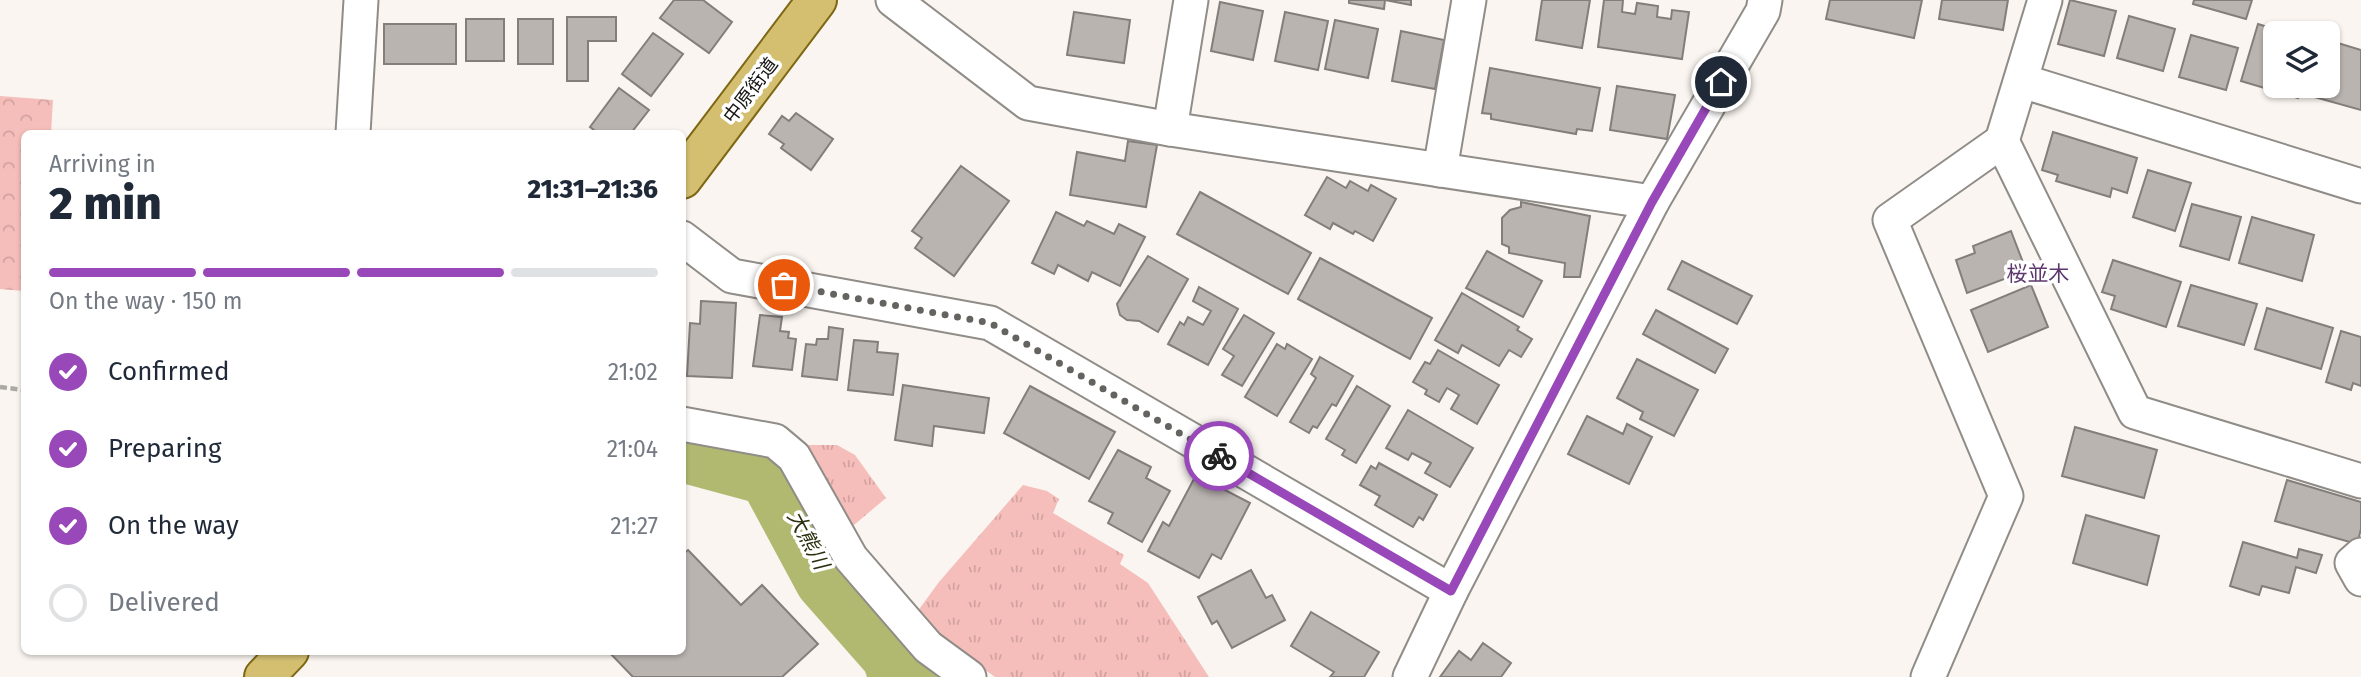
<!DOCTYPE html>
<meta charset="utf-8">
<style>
body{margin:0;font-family:"Fira Sans","Noto Sans JP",sans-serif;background:#f6f6f7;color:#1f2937;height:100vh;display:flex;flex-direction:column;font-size:26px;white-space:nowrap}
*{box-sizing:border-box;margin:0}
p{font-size:23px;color:#747a83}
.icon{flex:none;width:38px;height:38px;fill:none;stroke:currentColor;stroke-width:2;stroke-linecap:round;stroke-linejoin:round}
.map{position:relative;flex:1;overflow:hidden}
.details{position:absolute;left:21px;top:130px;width:665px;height:525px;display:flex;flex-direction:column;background:#fff;border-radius:10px;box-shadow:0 2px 5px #0004}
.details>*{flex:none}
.buttons{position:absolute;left:2263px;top:21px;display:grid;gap:14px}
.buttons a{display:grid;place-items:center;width:77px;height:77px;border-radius:10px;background:#fff;box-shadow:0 2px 5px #0004;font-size:35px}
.pin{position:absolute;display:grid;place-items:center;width:60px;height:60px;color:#fff;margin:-30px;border:4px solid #fff;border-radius:50%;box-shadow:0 2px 7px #0007}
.courier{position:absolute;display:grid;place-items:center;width:70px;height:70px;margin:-35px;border:5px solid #9848b8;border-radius:50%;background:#fff;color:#222;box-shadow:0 2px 9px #0007}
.head em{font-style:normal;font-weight:800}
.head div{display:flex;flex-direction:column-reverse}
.head{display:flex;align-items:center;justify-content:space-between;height:119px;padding:0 28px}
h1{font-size:46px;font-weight:800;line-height:52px}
.bar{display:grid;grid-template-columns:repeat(4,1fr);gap:10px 7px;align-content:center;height:84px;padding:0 28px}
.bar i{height:9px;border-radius:5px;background:#e0e1e3}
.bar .current{background:#9848b8}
.bar p{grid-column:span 4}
ol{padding:0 28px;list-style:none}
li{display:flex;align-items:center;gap:21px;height:77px}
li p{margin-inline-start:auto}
li .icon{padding:7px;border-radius:50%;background:#9848b8;color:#fff;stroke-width:4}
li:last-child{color:#747a83}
li i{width:38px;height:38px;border:4px solid #e0e1e3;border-radius:50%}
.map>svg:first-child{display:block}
.grass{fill:url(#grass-tufts)}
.park{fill:url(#park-crowns)}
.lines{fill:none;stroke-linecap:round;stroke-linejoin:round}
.river{stroke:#b1b971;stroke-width:68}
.building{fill:#bab4b1;stroke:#847e7b;stroke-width:2}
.street-casing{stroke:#908c87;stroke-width:37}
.primary-casing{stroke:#7e6713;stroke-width:42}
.path{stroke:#aca9a5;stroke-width:4.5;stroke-dasharray:7 3.5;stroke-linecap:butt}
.street{stroke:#fff;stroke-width:33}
.primary{stroke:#d4bf71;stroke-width:38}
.done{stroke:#656360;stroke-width:7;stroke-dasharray:0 12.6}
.route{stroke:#9848b8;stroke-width:9}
.labels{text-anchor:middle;stroke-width:7;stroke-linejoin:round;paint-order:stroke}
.street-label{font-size:19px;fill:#151412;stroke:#fff}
.neighbourhood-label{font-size:21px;fill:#5e376f;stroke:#fff}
.water-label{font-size:21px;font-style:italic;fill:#2d3010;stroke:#fff}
</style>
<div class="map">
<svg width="2361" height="677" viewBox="0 0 2361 677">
<defs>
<pattern id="grass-tufts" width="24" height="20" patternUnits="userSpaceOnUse" patternTransform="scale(1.75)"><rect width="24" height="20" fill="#f6beba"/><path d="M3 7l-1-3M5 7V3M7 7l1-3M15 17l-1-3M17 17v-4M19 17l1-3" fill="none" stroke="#d2a29f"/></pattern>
<pattern id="park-crowns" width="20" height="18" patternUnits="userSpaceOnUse" patternTransform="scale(1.75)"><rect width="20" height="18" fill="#f6beba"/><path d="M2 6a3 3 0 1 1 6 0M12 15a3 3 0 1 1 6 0" fill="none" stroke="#d2a29f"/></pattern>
</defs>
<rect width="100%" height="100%" fill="#faf5f0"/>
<g class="grass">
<path d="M806,445H837L855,455L886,498L848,530Z"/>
<path d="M1023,485L1047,491L1059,499L1053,513L1124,555L1120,564L1148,583L1209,677H995L938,636L917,612L939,582Z"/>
</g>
<path class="park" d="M0,96L53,100L51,133H24V291L0,289Z"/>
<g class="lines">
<path class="river" d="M682,448L771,472L828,578L895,654L903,677"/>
</g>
<g class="building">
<path d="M674,0H703L732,22L709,53L660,18Z"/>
<path d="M1349,0H1411V5L1385,0L1384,9L1349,3Z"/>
<path d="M1542,0H1590L1582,48L1536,40Z"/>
<path d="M1604,0H1623L1622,12L1635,14L1637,3L1658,6L1657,17L1671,19L1672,10L1689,12L1682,59L1598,47Z"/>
<path d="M1830,0H1922L1914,38L1826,19Z"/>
<path d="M1942,0H2008L2003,30L1939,19Z"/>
<path d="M2070,0L2116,11L2104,56L2058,44Z"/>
<path d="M2194,0H2252L2246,19L2193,4Z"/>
<path d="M1220,2L1263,11L1253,60L1211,51Z"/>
<path d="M1074,12L1130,20L1124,63L1067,55Z"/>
<path d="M1285,12L1328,21L1318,70L1275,61Z"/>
<path d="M2129,16L2175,29L2163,71L2117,58Z"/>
<path d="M567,17H616V41H588V81H567Z"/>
<rect x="466" y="19" width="38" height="42"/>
<rect x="518" y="19" width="35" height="45"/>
<path d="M1335,20L1378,29L1368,78L1325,69Z"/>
<rect x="384" y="24" width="72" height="40"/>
<path d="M2258,24L2287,33H2275V86H2302L2298,98L2241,81Z"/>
<path d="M1401,31L1444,40L1435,89L1392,81Z"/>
<path d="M653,33L683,54L651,96L622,74Z"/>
<path d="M2191,35L2238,48L2226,90L2179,77Z"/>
<path d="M2328,40L2361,50V110L2311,96L2314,86H2328Z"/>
<path d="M1490,68L1600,88L1592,131L1577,129L1576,134L1491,119V114L1482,113Z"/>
<path d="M1617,86L1675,95L1667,139L1610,130Z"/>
<path d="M619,88L649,110L631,133H598L590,127Z"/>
<path d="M796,113L833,139L811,170L781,148L784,144L769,134L782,116L789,121Z"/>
<path d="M2053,132L2137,158L2127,193L2112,188L2110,197L2056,181L2058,175L2042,170Z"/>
<path d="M1128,141L1157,145L1146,207L1070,195L1077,152L1125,161Z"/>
<path d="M961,166L1009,201L954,276L915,248L922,238L912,231Z"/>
<path d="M2148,170L2191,183L2175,231L2133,217Z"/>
<path d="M1327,177L1346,188L1350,181L1368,191L1371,185L1396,199L1373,241L1355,231L1353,234L1333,223L1330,229L1305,215Z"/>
<path d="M1200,192L1311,253L1288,294L1177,234Z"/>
<path d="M1521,202L1590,216L1580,277H1564L1565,263L1509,253V247L1502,244V218L1510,210L1521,207Z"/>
<path d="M2192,204L2241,217L2229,260L2180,246Z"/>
<path d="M1056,212L1084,226L1087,221L1114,234L1119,224L1145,237L1120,286L1092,272L1088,281L1058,265L1054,274L1032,263Z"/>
<path d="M2252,217L2314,235L2302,281L2239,263Z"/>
<path d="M2011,231L2024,265L2013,269L2015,275L1967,293L1956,260L1975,253L1973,246Z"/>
<path d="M1487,251L1542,281L1523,317L1466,288Z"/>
<path d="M1148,256L1188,279L1158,332L1139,321L1127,320L1120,315L1117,304Z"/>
<path d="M1320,258L1432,318L1410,359L1298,299Z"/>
<path d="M2113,260L2181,282L2166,327L2111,309L2115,296L2102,292Z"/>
<path d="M1682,261L1752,296L1737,324L1668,289Z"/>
<path d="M2031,285L2048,327L1988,352L1971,310Z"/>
<path d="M2191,285L2257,304L2244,345L2178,326Z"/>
<path d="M1199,287L1238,309L1208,365L1168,344L1180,322L1184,325L1188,317L1203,325L1211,311L1193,301Z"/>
<path d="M1462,293L1519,327L1517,330L1532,339L1521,357L1509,350L1499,366L1462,345L1458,353L1435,340Z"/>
<path d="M701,301L736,303L732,378L687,376L690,323L700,324Z"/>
<path d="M2267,308L2333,328L2321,369L2255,349Z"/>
<path d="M1656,310L1728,349L1715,373L1643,334Z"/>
<path d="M760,315L782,317L780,331L789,332L788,338L796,339L792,370L753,366Z"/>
<path d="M1244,315L1274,333L1242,386L1222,375L1234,356L1223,349Z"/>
<path d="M829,327L843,329L837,380L802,376L806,344L816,345L817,339H828Z"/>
<path d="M2341,331L2361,337V386L2353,383L2351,390L2326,382Z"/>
<path d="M854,340L878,342L877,352L898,354L893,395L848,390Z"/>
<path d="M1277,344L1285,349L1287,344L1312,359L1277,416L1245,397Z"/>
<path d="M1438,350L1499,385L1477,424L1451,409L1459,395L1447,388L1439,402L1425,394L1427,390L1413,382L1425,362L1430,364Z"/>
<path d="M1320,357L1353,376L1336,406L1332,404L1317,428L1313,426L1309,433L1290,422L1316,378L1311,374Z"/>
<path d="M1637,359L1698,390L1674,436L1640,419L1643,412L1617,398Z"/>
<path d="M903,385L989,398L984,433L934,426L932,446L895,440Z"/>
<path d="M1030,386L1115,432L1089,479L1004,433Z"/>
<path d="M1357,386L1390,406L1356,463L1342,455L1345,450L1326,439Z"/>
<path d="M1408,410L1473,448L1450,487L1425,473L1431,463L1412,453L1408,460L1386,448Z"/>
<path d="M1587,416L1623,434L1627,424L1652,437L1629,484L1568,454Z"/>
<path d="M2075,427L2157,450L2144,498L2062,476Z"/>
<path d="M1118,450L1151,467L1146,478L1170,491L1142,542L1108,523L1113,513L1089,501Z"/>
<path d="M1379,463L1437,495L1423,520L1419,517L1413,527L1375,505L1380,496L1360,485L1371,466L1376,469Z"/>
<path d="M1196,475L1250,503L1221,559L1212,554L1199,578L1148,551L1163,522L1169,526Z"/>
<path d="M2287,480L2361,502V529L2357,544L2275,521Z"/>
<path d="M2086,515L2159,536L2147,585L2073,563Z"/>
<path d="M2243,542L2297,558L2299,549L2322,555L2316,573L2296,567L2289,593L2262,586L2259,595L2230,586Z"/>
<path d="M688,550L741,605L762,585L818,644L782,677H633L608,651H682V555Z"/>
<path d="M1251,570L1266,598L1272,595L1285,620L1232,648L1217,621L1212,624L1198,597Z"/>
<path d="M1311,612L1379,652L1364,677H1330L1334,672L1291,646Z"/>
<path d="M1483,643L1511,663L1501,677H1440L1459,651L1471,660Z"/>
</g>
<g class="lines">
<defs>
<g id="street">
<path d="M893,0L1028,103L1170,129L1652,202"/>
<path d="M2022,81L2361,186"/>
<path d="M1170,129L1191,0"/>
<path d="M353,133L361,0"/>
<path d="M2002,141L2135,412L2361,481"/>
<path d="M1440,170L1469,0"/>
<path d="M682,238L732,276L990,323L1451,591L1652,202L1763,11L1765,0"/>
<path d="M682,424L775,441L794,457L851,558L928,647L969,677"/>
<path d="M2361,555L2352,563L2361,579"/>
<path d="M1410,677L1451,591"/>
<path d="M1928,677L2006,496L1890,220L2002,141L2045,0"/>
</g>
<g id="primary">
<path d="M682,179L817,0"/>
<path d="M264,677L289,651"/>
</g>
</defs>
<use href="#street" class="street-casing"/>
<use href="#primary" class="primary-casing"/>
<path class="path" d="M0,387L24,390"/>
<use href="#street" class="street"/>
<use href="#primary" class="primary"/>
</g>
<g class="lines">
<path class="done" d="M784,285L990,323L1219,456"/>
<path class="route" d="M1219,456L1451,591L1652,202L1721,82"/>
</g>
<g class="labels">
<g class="street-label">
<text transform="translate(750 90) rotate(-53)" y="7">中原街道</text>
</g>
<g class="neighbourhood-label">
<text x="2038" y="281">桜並木</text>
</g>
<g class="water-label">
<text transform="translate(808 540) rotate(62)" y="7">大熊川</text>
</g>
</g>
</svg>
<div class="buttons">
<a><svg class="icon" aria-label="layers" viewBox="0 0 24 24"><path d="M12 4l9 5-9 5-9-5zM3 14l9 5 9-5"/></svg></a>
</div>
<div class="pin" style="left:784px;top:285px;background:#ea580c"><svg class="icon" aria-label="bag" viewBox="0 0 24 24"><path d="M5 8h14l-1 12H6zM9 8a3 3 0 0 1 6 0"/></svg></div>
<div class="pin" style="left:1721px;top:82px;background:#1f2937"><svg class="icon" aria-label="home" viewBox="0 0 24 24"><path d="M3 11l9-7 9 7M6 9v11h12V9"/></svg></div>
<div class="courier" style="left:1219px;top:456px"><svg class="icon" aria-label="bike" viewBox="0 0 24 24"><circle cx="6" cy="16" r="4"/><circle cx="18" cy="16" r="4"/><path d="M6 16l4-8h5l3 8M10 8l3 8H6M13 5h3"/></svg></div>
<section class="details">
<div class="head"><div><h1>2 min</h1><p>Arriving in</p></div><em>21:31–21:36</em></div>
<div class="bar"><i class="current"></i><i class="current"></i><i class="current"></i><i></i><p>On the way · 150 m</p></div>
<ol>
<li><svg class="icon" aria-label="check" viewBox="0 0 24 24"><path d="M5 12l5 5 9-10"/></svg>Confirmed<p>21:02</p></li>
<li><svg class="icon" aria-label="check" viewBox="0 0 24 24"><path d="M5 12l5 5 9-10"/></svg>Preparing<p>21:04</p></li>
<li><svg class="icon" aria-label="check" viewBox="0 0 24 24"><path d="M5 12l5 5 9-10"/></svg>On the way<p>21:27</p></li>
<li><i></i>Delivered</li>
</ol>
</section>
</div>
